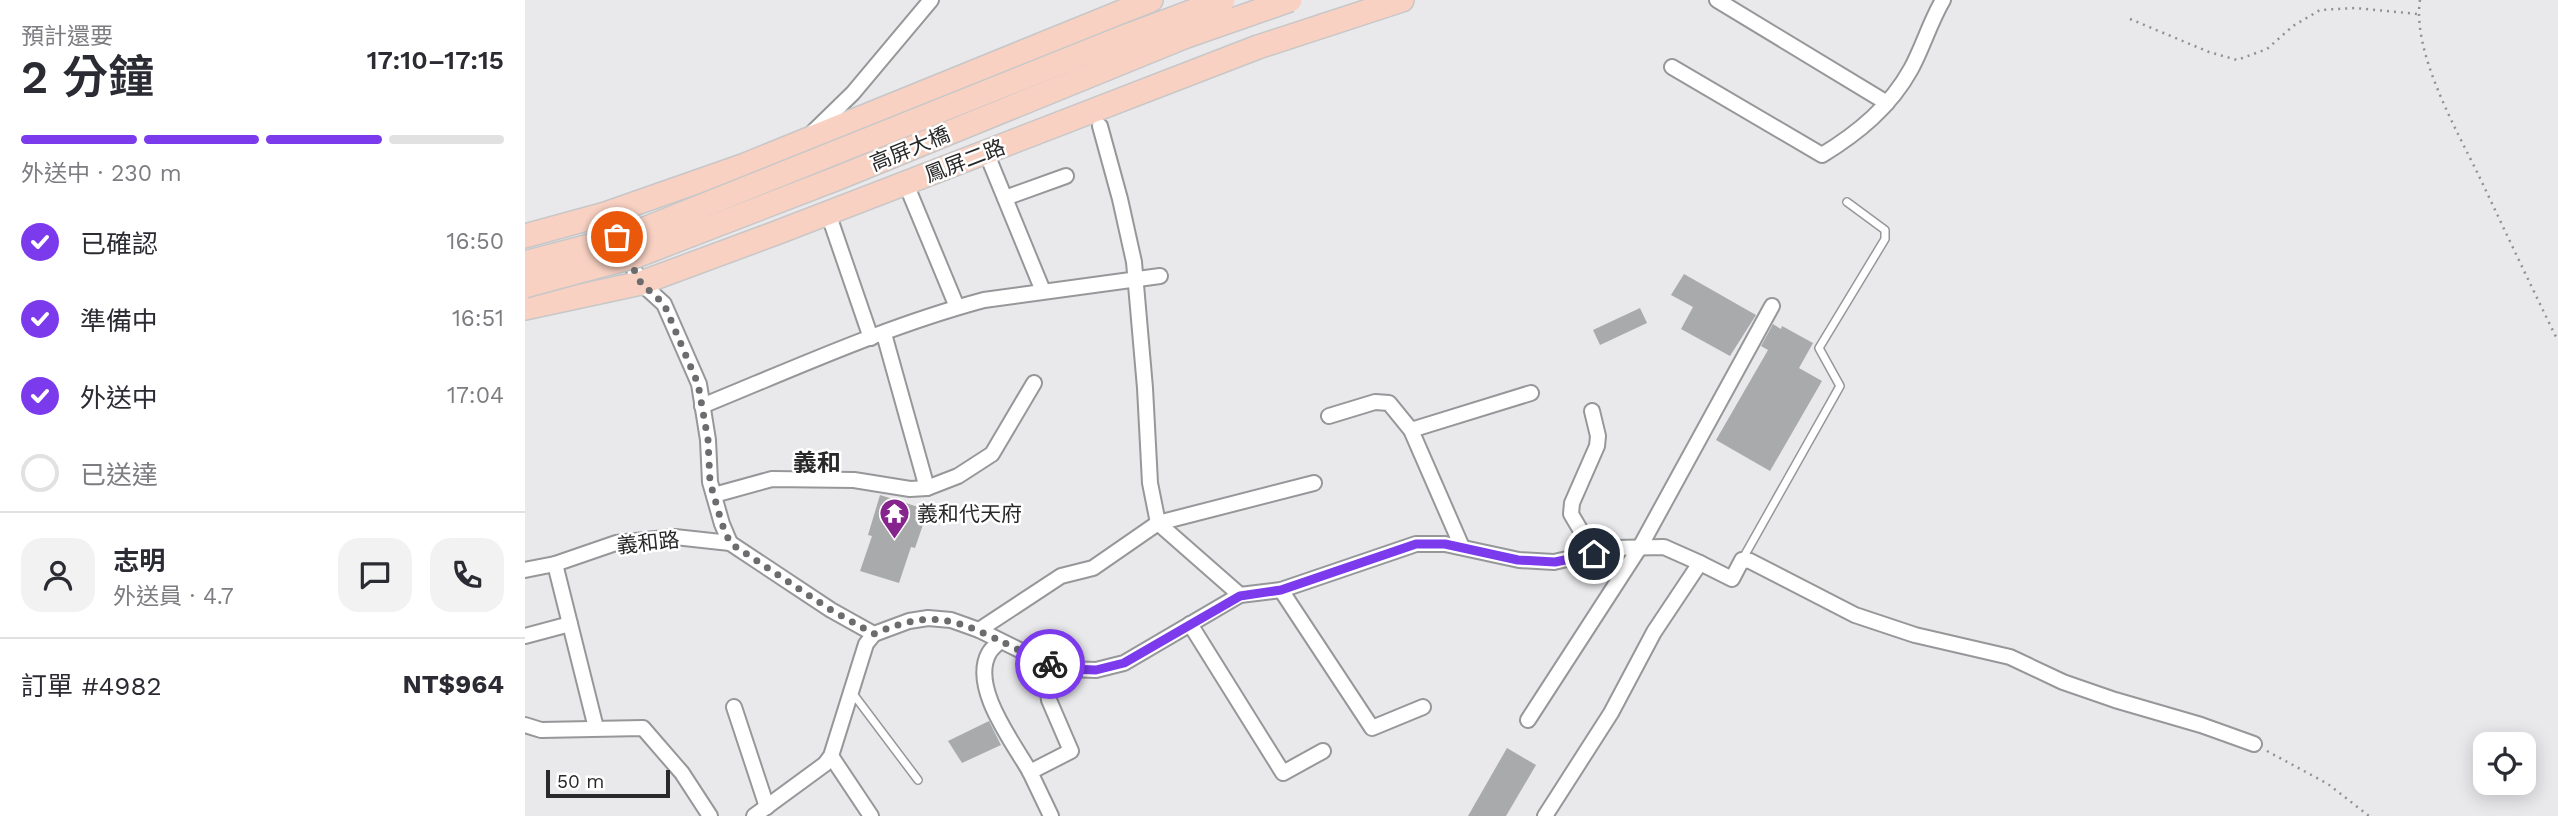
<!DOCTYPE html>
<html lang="zh-TW">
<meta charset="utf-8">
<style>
body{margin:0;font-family:"Work Sans","Noto Sans TC",sans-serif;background:#f2f2f3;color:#2b2b33;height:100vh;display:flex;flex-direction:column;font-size:26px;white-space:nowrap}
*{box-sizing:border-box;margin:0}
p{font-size:23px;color:#7c7c81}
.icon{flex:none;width:38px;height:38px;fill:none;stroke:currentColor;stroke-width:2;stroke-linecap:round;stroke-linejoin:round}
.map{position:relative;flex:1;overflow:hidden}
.sheet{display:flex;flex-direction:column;background:#fff;width:525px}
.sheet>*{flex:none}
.buttons{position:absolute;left:1948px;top:732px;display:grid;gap:14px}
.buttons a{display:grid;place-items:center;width:63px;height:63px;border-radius:14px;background:#fff;box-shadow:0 4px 18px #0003;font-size:35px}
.scale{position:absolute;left:21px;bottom:18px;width:124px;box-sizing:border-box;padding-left:7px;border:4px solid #29292a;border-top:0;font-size:19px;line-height:24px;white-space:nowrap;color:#29292a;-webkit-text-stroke:5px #fff;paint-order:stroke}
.pin{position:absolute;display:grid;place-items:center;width:60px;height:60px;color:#fff;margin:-30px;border:4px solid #fff;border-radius:50%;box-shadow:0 2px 7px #0007}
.courier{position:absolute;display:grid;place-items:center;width:70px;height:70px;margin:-35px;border:5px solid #7c3aed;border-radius:50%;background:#fff;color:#222;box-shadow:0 2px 9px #0007}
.overview em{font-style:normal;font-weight:600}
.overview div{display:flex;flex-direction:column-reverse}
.overview{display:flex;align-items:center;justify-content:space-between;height:119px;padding:0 21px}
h1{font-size:46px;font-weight:600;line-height:52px}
.bar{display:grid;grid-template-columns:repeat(4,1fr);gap:10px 7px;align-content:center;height:84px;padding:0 21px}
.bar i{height:9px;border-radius:5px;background:#e1e1e2}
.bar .active{background:#7c3aed}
.bar p{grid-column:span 4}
.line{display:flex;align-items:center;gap:18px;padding:0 21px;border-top:2px solid #e1e1e2}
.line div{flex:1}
.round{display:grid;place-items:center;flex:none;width:74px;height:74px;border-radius:21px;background:#f2f2f3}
ol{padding:0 21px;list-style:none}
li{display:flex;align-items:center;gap:21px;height:77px}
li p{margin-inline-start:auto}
li .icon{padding:7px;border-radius:50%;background:#7c3aed;color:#fff;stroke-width:4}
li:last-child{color:#7c7c81}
li i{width:38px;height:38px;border:4px solid #e1e1e2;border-radius:50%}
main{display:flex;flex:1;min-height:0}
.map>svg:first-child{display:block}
.building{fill:#a9aaac}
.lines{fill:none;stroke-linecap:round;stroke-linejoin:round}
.lane-casing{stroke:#969799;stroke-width:10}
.street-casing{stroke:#969799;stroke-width:18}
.primary-casing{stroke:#c7c7c8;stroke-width:26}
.path{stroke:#919193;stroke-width:2.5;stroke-dasharray:2 5;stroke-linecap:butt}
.lane{stroke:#fff;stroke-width:7}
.street{stroke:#fff;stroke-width:14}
.primary{stroke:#f8d1c2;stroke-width:23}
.primary-bridge-casing{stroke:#c7c7c8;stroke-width:26;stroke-linecap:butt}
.primary-bridge{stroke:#f8d1c2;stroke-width:23}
.done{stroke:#6c6c6e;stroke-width:7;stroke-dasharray:0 12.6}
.route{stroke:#7c3aed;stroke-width:9}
.labels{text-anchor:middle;stroke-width:5;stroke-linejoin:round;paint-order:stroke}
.street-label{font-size:21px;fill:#29292a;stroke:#fff}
.poi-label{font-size:21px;fill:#29292a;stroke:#fff;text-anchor:start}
.quarter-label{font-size:24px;font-weight:bold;fill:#29292a;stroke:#fff}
</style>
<main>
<section class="sheet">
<div class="overview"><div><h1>2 分鐘</h1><p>預計還要</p></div><em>17:10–17:15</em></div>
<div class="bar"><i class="active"></i><i class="active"></i><i class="active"></i><i></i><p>外送中 · 230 m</p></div>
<ol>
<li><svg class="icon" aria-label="check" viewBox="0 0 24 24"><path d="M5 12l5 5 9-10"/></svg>已確認<p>16:50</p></li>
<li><svg class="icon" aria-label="check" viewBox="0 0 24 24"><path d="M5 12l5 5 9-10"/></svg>準備中<p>16:51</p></li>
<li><svg class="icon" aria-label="check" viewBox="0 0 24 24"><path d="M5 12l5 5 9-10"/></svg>外送中<p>17:04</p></li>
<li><i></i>已送達</li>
</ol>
<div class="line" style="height:126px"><a class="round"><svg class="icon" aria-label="person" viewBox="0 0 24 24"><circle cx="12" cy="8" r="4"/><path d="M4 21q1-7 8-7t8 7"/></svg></a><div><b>志明</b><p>外送員 · 4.7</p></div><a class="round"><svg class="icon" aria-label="chat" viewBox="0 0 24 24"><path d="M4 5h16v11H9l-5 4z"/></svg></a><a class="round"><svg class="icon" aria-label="phone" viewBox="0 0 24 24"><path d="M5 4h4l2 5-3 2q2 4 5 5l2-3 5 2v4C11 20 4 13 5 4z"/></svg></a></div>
<div class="line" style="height:91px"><div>訂單 #4982</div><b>NT$964</b></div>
</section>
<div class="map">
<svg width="2033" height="816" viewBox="0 0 2033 816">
<rect width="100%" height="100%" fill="#e9e9ec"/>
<g class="building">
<path d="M1159,274L1231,315L1205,356L1156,329L1168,307L1146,295Z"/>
<path d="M1115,308L1122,323L1075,345L1068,330Z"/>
<path d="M1248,324L1256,329L1257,326L1288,343L1274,368L1297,381L1245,471L1191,440L1243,350L1236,346Z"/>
<path d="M355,495L403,510L390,548L386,547L374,583L335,571L347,536L343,535Z"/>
<path d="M464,721L476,745L437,763L423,741Z"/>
<path d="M982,748L1011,765L981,816H943Z"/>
</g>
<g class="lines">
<defs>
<g id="lane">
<path d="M1217,560L1315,386L1294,348L1360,239V230L1322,202"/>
<path d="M326,691L393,780"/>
</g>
<g id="street">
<path d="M1192,0L1362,103"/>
<path d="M1147,67L1297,155C1333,133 1365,107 1386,69C1398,47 1405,22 1418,0"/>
<path d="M575,126L595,199L609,262L620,388L625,483L633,523L715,595"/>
<path d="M288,132L328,93L406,0"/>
<path d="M461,152L518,291"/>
<path d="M381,184L432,307"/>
<path d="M480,198L541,176"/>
<path d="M303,213L346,338"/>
<path d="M80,214L116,283L139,304L174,384L183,440L185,482L197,524L205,543"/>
<path d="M359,334L402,488"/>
<path d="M177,406C270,368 362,326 459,300L635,276"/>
<path d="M1067,411L1073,436L1072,446L1047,503L1046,514L1069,553"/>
<path d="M804,416L850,402L864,403L886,430L937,547"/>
<path d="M886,430L1006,393"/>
<path d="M189,495L247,479L329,480L385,489L402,488L433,476L467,454L509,383"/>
<path d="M1175,563L1207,579L1217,560L1225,561L1330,615L1390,635L1485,657L1538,682L1590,700L1676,725L1729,744"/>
<path d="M30,564L71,728"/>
<path d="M0,570L30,564L91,543L150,537L205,543L306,610L349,634"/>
<path d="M756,590L847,728L898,707"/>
<path d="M665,624L758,773L798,751"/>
<path d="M454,630L536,576L568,568L633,523L789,483"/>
<path d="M0,636L45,624"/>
<path d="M475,641C472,644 466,649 464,653C445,687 488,742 505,772"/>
<path d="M519,662L524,700L546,751L505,772L526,816"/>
<path d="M209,707L242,807"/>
<path d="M1003,720L1115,547L1247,306"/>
<path d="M0,725L16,730L118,728L157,773L185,816"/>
<path d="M306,756L346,816"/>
<path d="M229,816L300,764L306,756L341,644L349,634L384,621L403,618L426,620L454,630L519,662L544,669L571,670L599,663L715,595L756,590L891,544H920L994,560L1029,562L1090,548L1139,547L1175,563L1129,632L1086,713L1020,816"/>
</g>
<g id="primary">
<path d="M0,236L80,214L220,165L626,0"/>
<path d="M0,308L116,283L251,233L733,47L877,0"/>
</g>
</defs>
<use href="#lane" class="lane-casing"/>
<use href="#street" class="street-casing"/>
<use href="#primary" class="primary-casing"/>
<g class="path">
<path d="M1895,0C1887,52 1931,129 1954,176C1980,231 2006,286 2033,341"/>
<path d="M1605,19L1684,52L1712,60L1742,49L1768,26L1795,10L1830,8L1893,14"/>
<path d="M1742,751L1803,784L1844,816"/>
</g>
<use href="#lane" class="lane"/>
<use href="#street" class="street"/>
<use href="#primary" class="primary"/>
<defs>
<g id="primary-bridge">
<path d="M0,263L102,236L599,37L698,0"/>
<path d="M0,286L111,256L313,178L659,37L765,0"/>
</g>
</defs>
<use href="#primary-bridge" class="primary-bridge-casing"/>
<use href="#primary-bridge" class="primary-bridge"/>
</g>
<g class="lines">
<path class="done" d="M92,237L116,283L139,304L173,384L183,440L185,482L197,524L205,543L306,610L349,634C410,607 434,621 490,648C501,654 513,661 525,664"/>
<path class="route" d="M525,664L544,669L571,670L599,663L715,596L756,590L891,544H920L993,560L1030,562L1069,554"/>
</g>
<defs>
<symbol id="temple-pin" viewBox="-11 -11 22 30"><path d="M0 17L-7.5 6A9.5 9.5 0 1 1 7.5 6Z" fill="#86248e" stroke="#fff"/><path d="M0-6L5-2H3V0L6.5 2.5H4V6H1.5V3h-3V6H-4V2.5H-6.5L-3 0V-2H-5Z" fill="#fff"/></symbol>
</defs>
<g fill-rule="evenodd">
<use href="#temple-pin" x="352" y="496" width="35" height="47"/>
</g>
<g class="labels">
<g class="street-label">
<text transform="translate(385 149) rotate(-22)" y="7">高屏大橋</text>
<text transform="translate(440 161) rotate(-21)" y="7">鳳屏二路</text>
<text transform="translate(123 543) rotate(-6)" y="7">義和路</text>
</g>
<g class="poi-label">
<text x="392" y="521">義和代天府</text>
</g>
<g class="quarter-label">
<text x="292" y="471">義和</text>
</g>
</g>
</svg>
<div class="buttons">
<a><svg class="icon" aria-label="locate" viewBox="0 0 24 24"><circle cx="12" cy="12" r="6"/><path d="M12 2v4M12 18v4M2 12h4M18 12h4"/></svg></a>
</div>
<div class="scale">50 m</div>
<div class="pin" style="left:92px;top:237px;background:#ea580c"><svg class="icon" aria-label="bag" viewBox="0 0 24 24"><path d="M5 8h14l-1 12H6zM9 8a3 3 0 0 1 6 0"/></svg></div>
<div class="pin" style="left:1069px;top:554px;background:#1f2937"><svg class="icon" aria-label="home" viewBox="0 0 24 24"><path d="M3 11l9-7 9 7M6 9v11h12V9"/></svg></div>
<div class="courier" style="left:525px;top:664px"><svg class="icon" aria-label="bike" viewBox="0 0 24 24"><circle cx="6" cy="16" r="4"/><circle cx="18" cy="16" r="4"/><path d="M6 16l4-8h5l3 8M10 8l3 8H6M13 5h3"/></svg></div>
</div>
</main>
